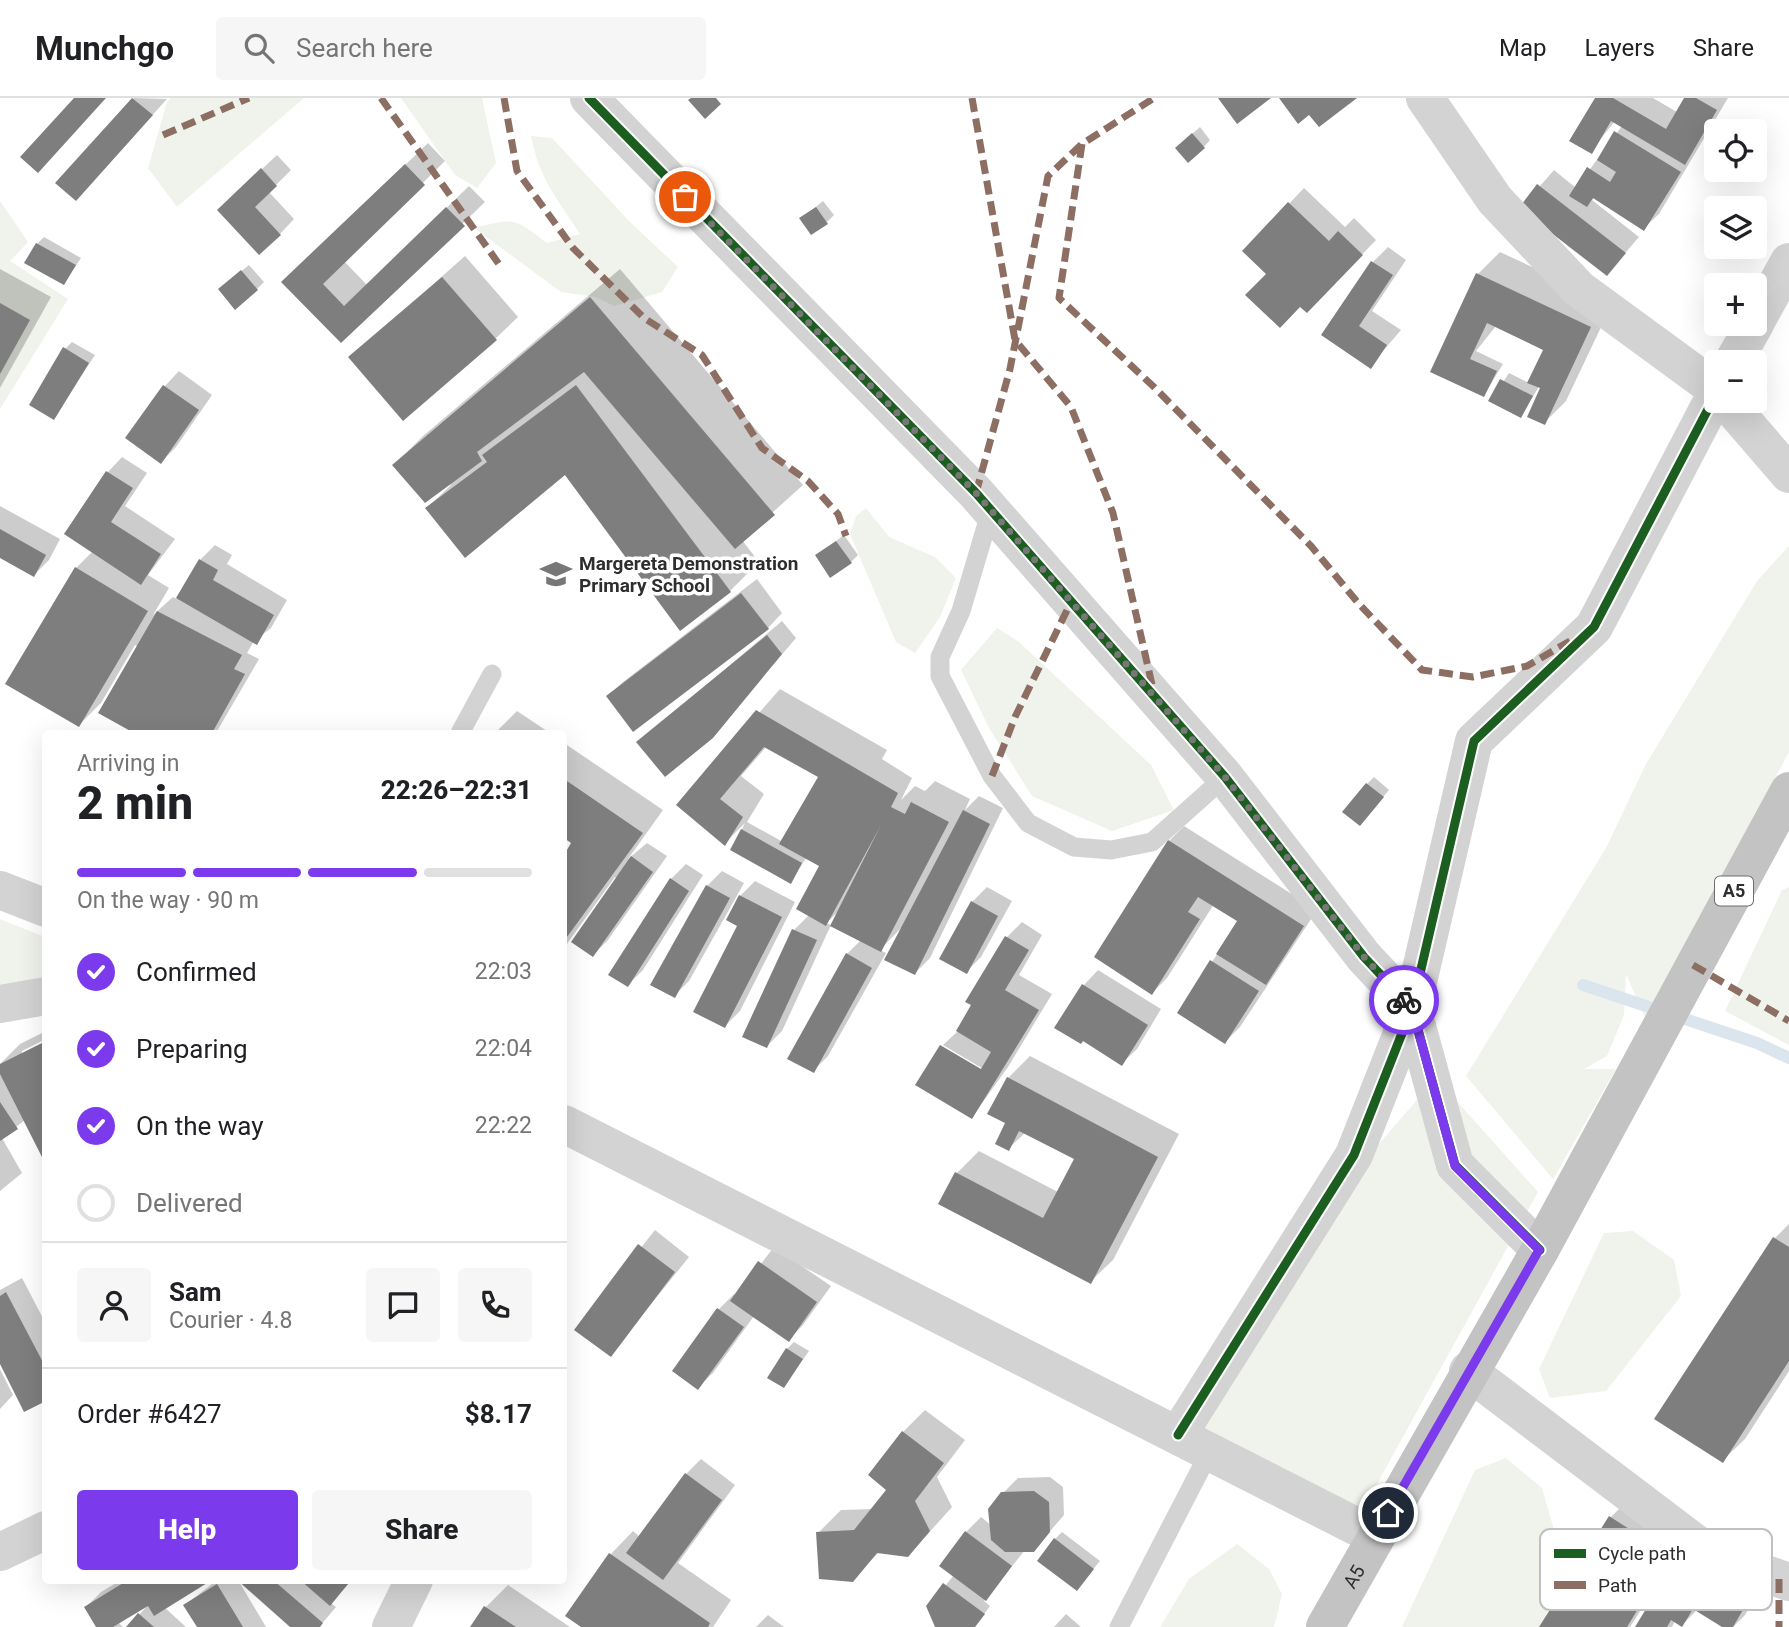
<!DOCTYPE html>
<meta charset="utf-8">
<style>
body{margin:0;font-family:Roboto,sans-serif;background:#f6f6f6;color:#202124;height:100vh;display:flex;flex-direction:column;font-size:26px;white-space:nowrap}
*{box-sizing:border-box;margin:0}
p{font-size:23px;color:#757577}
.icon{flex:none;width:38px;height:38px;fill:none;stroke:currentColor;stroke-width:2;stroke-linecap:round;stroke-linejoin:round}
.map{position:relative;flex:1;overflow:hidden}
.side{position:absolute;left:42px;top:632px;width:525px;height:854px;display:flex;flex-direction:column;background:#fff;border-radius:7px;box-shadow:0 7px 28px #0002}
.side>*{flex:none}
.fabs{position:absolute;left:1704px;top:21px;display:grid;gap:14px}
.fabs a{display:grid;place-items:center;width:63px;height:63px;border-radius:7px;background:#fff;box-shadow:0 7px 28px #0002;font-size:35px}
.pin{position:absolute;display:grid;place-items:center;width:60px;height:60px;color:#fff;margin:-30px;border:4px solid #fff;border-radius:50%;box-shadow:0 2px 7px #0007}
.courier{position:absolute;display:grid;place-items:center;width:70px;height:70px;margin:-35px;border:5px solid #7c3aed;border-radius:50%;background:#fff;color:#222;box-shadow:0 2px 9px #0007}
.headline em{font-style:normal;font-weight:800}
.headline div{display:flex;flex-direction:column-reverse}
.headline{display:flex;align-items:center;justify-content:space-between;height:119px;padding:0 35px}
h1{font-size:46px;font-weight:800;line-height:52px}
.bar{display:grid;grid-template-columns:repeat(4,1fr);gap:10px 7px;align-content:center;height:84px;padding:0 35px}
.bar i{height:9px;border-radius:5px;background:#e0e0e0}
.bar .selected{background:#7c3aed}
.bar p{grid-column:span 4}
.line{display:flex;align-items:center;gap:18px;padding:0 35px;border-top:2px solid #e0e0e0}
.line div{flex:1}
.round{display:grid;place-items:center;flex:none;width:74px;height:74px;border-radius:7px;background:#f6f6f6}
ol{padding:0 35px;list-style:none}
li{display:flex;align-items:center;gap:21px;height:77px}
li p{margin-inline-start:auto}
li .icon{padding:7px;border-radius:50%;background:#7c3aed;color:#fff;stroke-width:4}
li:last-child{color:#757577}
li i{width:38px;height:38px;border:4px solid #e0e0e0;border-radius:50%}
.button{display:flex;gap:14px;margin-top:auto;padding:14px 35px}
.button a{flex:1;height:80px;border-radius:7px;background:#7c3aed;color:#fff;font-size:28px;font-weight:800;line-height:80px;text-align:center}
.button a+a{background:#f6f6f6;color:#202124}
header{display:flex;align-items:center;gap:42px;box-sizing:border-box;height:98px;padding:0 35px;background:#fff;border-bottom:2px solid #e0e0e0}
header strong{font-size:33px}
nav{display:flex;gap:38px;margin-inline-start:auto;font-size:24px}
.search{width:490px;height:63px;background:#f6f6f6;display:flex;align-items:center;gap:18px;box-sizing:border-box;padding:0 24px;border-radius:7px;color:#757577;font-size:26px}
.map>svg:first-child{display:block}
.green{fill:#f0f3ec}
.shadow{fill:#0003;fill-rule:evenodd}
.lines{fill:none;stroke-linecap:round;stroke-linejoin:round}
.stream{stroke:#dbe5ee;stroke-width:12}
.building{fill:#7e7e7e}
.service{stroke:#d3d3d3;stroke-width:19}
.minor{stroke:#d3d3d3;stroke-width:38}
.trunk{stroke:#c3c3c3;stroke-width:38}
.quiet{stroke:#8d6e63;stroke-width:7;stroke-dasharray:14 7;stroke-linecap:butt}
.cycleway-casing{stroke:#fff;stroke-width:13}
.cycleway{stroke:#1b5e20;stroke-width:9}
.done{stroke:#777;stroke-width:7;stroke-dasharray:0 12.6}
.route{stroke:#7c3aed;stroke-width:9}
.labels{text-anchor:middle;stroke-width:7;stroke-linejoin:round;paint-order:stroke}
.shield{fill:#fff;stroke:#6d6d6d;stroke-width:2}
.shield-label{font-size:18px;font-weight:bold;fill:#2e2e2e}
.poi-label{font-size:19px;font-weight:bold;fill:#2e2e2e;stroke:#fff;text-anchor:start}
.street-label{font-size:19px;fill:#2e2e2e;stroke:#fff}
.key{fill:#fff;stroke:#c0c0c0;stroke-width:2}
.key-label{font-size:19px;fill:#2e2e2e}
</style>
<header>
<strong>Munchgo</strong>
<div class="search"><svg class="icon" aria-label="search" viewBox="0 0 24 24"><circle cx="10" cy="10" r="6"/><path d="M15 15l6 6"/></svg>Search here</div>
<nav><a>Map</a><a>Layers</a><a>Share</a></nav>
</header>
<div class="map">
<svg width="1789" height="1529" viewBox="0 0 1789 1529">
<rect width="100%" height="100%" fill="#fff"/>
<g class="green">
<path d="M171,0H304L177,109L148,70L167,4Z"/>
<path d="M401,0H482L496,65L477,90L455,77Z"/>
<path d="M531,38L552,40L631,125L678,169L662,194L614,208L596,199L561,194L474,130C515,120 513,119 547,145L580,136C557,100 539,81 531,38Z"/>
<path d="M0,103L28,144L10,163L68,201L0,311Z"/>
<path d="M866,410L889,439L935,459L956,480L940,519L915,555L896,544L850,436L856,418Z"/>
<path d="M1789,448V654L1646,922L1626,876L1624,917L1607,958L1584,971H1616L1553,1081L1466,978L1606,750L1646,666L1757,483Z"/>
<path d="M997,530L1019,544L1151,667L1174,712L1112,733L1032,698L989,630L961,572Z"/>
<path d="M1789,789V947L1725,913L1782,792Z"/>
<path d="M0,821L45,839V893L0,901Z"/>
<path d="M1436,980L1538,1094L1361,1415L1195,1331L1365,1062Z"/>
<path d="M1633,1133L1674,1162L1681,1198L1606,1293L1550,1300L1539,1271L1604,1135Z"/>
<path d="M1506,1360L1542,1390L1564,1467L1542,1529H1402L1475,1372Z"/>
<path d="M1237,1446L1269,1471L1282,1496L1274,1529H1160L1189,1481Z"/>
</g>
<g class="shadow">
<path d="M134,0L167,1L90,86L57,84Z"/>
<path d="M1597,0H1653L1677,14L1686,0H1728L1659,116L1644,130L1595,99L1592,102L1639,139L1607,176L1521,110L1554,72L1576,90L1622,28L1615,23L1591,53Z"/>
<path d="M1200,29L1210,42L1204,49L1184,43Z"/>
<path d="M428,45L445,63L344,163L367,187L469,88L485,104L341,243L306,162Z"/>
<path d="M277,57L291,72L269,94L294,121L280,136L234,97Z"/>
<path d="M1304,90L1345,129L1354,120L1376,142L1322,198L1268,176L1244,153Z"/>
<path d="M823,103L834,117L827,124L802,120Z"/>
<path d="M44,139L81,160L64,185L37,146Z"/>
<path d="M1388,149L1406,162L1372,213L1401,232L1370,268L1323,236L1373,164Z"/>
<path d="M1500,154L1612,206L1566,303L1544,325L1543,289L1540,287L1521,318L1491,303L1509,275L1529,285L1545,251L1496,228L1476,253L1503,266L1484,297L1432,273L1478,176Z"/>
<path d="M465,158L518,219L495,241L351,259Z"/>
<path d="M249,167L264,184L257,191L227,185Z"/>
<path d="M0,171L51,199L0,290Z"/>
<path d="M620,171L803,387L742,442L759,464L730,493L681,530L564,376L427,410L451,387L394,367L423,338Z"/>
<path d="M72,244L95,257L54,320L65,251Z"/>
<path d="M179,273L212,297L176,349L161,364L165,288Z"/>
<path d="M122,359L147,375L125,408L175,441L148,477L169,490L153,517L173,499L177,501L200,462L215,447L232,457L227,466L287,502L271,530L254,543L247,555L259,561L216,635H137L101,615L138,549L135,547L101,605L79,627L76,470L93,453L67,435L108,374Z"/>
<path d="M0,408L60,441L49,462L34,477L0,458Z"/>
<path d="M844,437L858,457L851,464L817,458Z"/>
<path d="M757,481L782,515L768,530L608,598L623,584Z"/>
<path d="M782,523L796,540L712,639L639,644Z"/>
<path d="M780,591L887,652L882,661L912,680L901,702L915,688L925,693L935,683L970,701L965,712L979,698L1003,710L930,860L915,875L901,830L880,852L886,855L828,958L813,973L847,856L861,842L839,813L826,825L831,827L782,933L767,948L794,832L810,816L821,767L806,760L791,784L732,751L745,725L725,745L679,706ZM767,648L820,678L783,744L747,724L764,696L741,678Z"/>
<path d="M517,613L550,635H495Z"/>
<path d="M564,645L663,712L628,761L647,745L667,758L608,842L593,857L617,781L615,779L564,850V760L574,745L564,738Z"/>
<path d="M1374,679L1389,692L1367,718V686Z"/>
<path d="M1184,728L1317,812L1240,929L1225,944L1179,914L1239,823L1214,806L1167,880L1152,895L1169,743Z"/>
<path d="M686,766L703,777L643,872L628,887L671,781Z"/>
<path d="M722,773L744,785L689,883L674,898L653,886L707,788Z"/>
<path d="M755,783L795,804L740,913L725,928L740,827V798Z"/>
<path d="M987,789L1012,803L981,859L966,874L972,804Z"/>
<path d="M1022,824L1042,837L1019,877L1052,896L1008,969L972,1019L941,948L984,975L985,972L943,947L957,934L1007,839Z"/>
<path d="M1098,872L1161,911L1137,951L1122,965L1084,941L1057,930L1084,887Z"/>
<path d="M46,933V941L22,953L25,1022L2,1040L22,1075L0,1093V966L20,946Z"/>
<path d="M1030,958L1179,1036L1113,1162L1090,1184L941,1105L957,1075L979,1053L1058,1094L1076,1060L1026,1034L1008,1051V980Z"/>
<path d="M1789,1126V1273L1745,1341L1722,1363L1775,1140Z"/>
<path d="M655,1132L689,1159L610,1257L576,1231Z"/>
<path d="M774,1149L831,1188L803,1227L788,1242L754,1218L713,1275L698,1289L674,1272L719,1211L734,1196L736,1198Z"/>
<path d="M22,1180L46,1226V1301L0,1263V1192Z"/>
<path d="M794,1244L809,1253L784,1288L787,1251Z"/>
<path d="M0,1271L13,1297L0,1311Z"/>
<path d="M925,1312L965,1342L937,1379L952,1409L908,1458L879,1454L852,1482L818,1435L841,1412L873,1411L889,1392L903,1334Z"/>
<path d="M701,1361L735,1387L678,1465L731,1502L713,1529H584L567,1517L611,1456L633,1433L640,1439L686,1376Z"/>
<path d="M1050,1379L1063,1389L1064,1417L1034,1452H1025L984,1503L990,1508L975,1529H937L928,1509L954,1477L966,1434L981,1419L991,1427L1002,1396L1018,1380Z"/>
<path d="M1625,1405L1685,1443L1630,1529H1541L1610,1420Z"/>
<path d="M1062,1434L1100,1463L1077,1491L1055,1441Z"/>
<path d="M1693,1446L1762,1488L1745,1517L1733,1529H1726L1697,1512L1682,1527L1675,1523L1672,1529H1637L1678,1461Z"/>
<path d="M121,1482H209L164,1509L186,1529H128L149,1506L118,1524L123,1529H98L86,1509L101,1494Z"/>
<path d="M217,1482H238L266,1529H199L185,1507Z"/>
<path d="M240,1482H352L331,1505L336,1509L319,1529H293Z"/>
<path d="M508,1487L570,1529H472L486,1509Z"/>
<path d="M1066,1516L1081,1529H1054Z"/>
<path d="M768,1517L784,1529H756Z"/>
</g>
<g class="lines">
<path class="stream" d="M1583,887L1757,945L1789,960"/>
</g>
<g class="building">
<path d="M74,0H106L38,75L20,59Z"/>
<path d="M132,0L153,17L76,103L55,85Z"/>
<path d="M691,0H716L721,6L705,21L688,2Z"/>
<path d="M1218,0H1271L1237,26Z"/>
<path d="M1279,0H1357L1319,29L1309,17L1298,26Z"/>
<path d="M1595,0H1613L1666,31L1684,0H1696L1717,12L1685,67L1611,23L1592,56L1569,43Z"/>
<path d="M1614,33L1681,74L1644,133L1593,100L1587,109L1569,98L1587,69L1610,84L1616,74L1597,62Z"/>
<path d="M1192,35L1205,50L1188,65L1175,50Z"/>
<path d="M405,66L425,87L323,186L344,208L446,109L465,128L341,245L281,184Z"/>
<path d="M261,70L277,88L255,109L281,137L259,157L217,112Z"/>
<path d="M1537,86L1626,155L1607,178L1519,110Z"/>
<path d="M1288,104L1329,143L1338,133L1363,157L1307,215L1300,209L1280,230L1245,197L1266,176L1242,153Z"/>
<path d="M816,109L828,126L811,137L799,120Z"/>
<path d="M36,145L76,167L64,187L24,165Z"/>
<path d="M1371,163L1393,177L1359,228L1387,247L1371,271L1321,237Z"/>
<path d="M241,172L258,192L235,212L218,191Z"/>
<path d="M1476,175L1591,229L1545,327L1527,319L1540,290L1527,285L1543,252L1487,225L1470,261L1497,273L1484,299L1430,274Z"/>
<path d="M442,179L497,242L403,323L348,259Z"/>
<path d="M590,199L775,417L735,451L584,274L477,354L482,363L425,405L392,367Z"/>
<path d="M0,205L30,222L0,276Z"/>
<path d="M63,249L89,265L54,322L29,307Z"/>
<path d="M1500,281L1533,298L1521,320L1488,303Z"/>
<path d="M163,287L199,312L161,366L125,340Z"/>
<path d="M576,287L731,494L680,533L565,377L465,460L425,410L487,364L482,357Z"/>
<path d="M106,373L133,390L111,424L161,456L141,487L64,436Z"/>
<path d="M0,431L46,457L34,479L0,460Z"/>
<path d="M836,443L852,465L830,480L815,457Z"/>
<path d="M199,461L218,472L213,482L274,517L257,547L176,500Z"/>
<path d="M75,469L148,513L79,629L5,586Z"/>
<path d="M741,495L769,531L633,634L606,598Z"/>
<path d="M157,513L242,557L234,571L245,576L212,635H134L98,615Z"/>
<path d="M767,537L782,556L713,640L665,679L636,644Z"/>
<path d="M756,612L898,695L891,709L905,716L911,704L949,724L881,854L830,828L881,727L826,828L796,811L819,768L779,746L818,679L764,649L720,701L743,719L725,748L676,707Z"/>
<path d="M564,681L643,735L564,843V757L571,745L564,740Z"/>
<path d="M1366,685L1384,699L1360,728L1342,714Z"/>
<path d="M963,712L990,726L915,877L884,862Z"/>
<path d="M741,731L802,765L791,786L730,752Z"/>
<path d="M1168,742L1304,828L1266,887L1216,856L1237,823L1198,799L1188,814L1200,821L1152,897L1094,859Z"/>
<path d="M631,758L653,774L593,859L571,844Z"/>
<path d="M670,780L689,793L628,889L608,877Z"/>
<path d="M706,787L730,800L675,900L650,887Z"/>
<path d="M739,797L782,819L725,930L693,914L737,828L726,822Z"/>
<path d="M971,803L998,818L967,876L939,861Z"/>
<path d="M792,831L817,842L767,950L742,939Z"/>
<path d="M1005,838L1029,852L1005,892L1039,912L972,1021L915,987L940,947L981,971L991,954L956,933L971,907L965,904Z"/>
<path d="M846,855L872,870L814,975L787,961Z"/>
<path d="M1210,862L1259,893L1225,946L1177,915Z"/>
<path d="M1082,886L1148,927L1122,968L1083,943L1081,946L1054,930Z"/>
<path d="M46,943V1067L0,976V966Z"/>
<path d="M1007,979L1158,1059L1091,1186L938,1106L955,1074L1043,1120L1074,1061L1019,1033L1009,1053L995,1046L1005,1025L987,1016Z"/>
<path d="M0,1004L18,1031L0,1043Z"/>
<path d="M1773,1139L1789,1149V1263L1723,1365L1654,1321Z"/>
<path d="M638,1146L675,1174L611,1259L574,1232Z"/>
<path d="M758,1163L817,1204L789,1244L730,1203Z"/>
<path d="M6,1194L46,1270V1303L24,1314L0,1266V1198Z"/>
<path d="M717,1210L744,1229L698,1292L672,1273Z"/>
<path d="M786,1250L803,1261L784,1290L767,1280Z"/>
<path d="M902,1333L944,1365L915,1403L930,1433L908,1459L877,1455L853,1484L819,1481L816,1434L854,1432L886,1392L868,1377Z"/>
<path d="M685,1375L722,1402L663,1482L626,1455Z"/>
<path d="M1034,1393L1049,1404L1050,1434L1034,1454H1005L991,1442L988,1411L1001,1394Z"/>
<path d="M1609,1418L1671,1458L1646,1498L1627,1529H1539Z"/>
<path d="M965,1433L1012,1468L986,1503L939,1468Z"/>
<path d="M1054,1440L1094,1471L1077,1493L1037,1463Z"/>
<path d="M609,1455L710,1525L708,1529H581L565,1518Z"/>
<path d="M1677,1460L1748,1503L1733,1529H1722L1693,1511L1682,1529L1671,1522L1667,1529H1635Z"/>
<path d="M128,1482H212L154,1518L148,1508L113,1529H96L84,1509Z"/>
<path d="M237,1482H273L323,1525L320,1529H290Z"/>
<path d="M300,1482H344L348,1486L330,1508Z"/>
<path d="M943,1485L985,1516L975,1529H935L926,1508Z"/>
<path d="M217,1486L243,1529H197L183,1507Z"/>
<path d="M484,1508L516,1529H470Z"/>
<path d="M138,1515L154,1529H126Z"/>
</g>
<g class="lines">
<g class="service">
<path d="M991,412L961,513L940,559V578L992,678L1028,725L1074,749L1111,752L1152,744L1225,679"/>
<path d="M460,635L492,576"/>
<path d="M1119,1529L1210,1353"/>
</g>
<g class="minor">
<path d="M589,0L976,395L1225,679L1364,859L1412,910L1455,1067L1540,1152"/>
<path d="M1425,0L1495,102L1579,191L1717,292"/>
<path d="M1755,225L1789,164"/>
<path d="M1733,264L1755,226"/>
<path d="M1726,303L1789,376"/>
<path d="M0,792L46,810"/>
<path d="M0,906L46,898"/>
<path d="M564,1026L1375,1438"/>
<path d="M1468,1273L1711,1457L1789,1484"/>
<path d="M1178,1337L1354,1057L1412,910L1474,643L1594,529L1717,294"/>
<path d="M0,1454L46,1432"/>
<path d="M391,1529L414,1482"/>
</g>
<path class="trunk" id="s1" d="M1325,1529L1540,1152L1789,693"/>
<g class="quiet">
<path d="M381,0L501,169"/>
<path d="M504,0L517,73L573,150L644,220L702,257L762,350L808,383L838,416L846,438"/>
<path d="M972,0L1015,242L1071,309L1113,415L1153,591"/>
<path d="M163,37L249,0"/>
<path d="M1082,46L1059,200L1154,289L1311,448L1359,506L1422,572L1473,579L1527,568L1570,543"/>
<path d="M976,395L1010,271L1048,78L1082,46L1154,0"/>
<path d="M992,678L1015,619L1071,504"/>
<path d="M1693,867L1789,923"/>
<path d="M1779,1481V1529"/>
</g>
<defs>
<g id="cycleway">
<path d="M589,0L976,395L1225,679L1364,859L1412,910L1455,1067L1540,1152"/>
<path d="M1178,1337L1354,1057L1412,910L1474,643L1594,529L1717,294"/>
</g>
</defs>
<use href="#cycleway" class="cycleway-casing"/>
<use href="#cycleway" class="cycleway"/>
</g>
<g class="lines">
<path class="done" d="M685,99L976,395L1225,679L1364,859L1404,902"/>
<path class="route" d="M1388,1415L1539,1152L1455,1068L1412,910L1404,902"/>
</g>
<defs>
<symbol id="school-bare" viewBox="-9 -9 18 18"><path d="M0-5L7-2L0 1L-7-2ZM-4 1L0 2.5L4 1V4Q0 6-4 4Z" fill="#777" stroke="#fff" stroke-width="2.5" paint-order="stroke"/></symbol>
</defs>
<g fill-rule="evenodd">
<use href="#school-bare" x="534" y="454" width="44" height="44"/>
</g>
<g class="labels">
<rect class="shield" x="1715" y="778.5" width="38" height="29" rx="5"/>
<g class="shield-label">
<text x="1734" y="799">A5</text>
</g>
<g class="poi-label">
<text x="579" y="472">Margereta Demonstration<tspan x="579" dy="22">Primary School</tspan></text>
</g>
<g class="street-label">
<text dy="7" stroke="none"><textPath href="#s1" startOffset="58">A5</textPath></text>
</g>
</g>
<rect x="1540" y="1431" width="232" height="81" rx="10" class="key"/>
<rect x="1554" y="1451" width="32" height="9" fill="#1b5e20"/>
<rect x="1554" y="1483" width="32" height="8" fill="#8d6e63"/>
<g class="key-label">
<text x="1598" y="1462">Cycle path</text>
<text x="1598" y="1494">Path</text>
</g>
</svg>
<div class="fabs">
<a><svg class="icon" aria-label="locate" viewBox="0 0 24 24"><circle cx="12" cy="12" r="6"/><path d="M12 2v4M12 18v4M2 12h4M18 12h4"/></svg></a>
<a><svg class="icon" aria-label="layers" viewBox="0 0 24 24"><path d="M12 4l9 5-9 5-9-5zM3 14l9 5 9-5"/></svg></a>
<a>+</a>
<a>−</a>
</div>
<div class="pin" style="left:685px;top:99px;background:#ea580c"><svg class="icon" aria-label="bag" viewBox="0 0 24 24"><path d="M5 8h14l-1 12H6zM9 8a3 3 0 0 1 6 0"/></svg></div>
<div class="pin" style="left:1388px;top:1415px;background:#1f2937"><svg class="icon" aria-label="home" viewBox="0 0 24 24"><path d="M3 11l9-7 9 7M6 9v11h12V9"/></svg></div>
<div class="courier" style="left:1404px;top:902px"><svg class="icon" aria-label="bike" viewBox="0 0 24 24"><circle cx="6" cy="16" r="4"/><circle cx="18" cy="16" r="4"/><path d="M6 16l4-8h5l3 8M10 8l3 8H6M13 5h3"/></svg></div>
<section class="side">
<div class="headline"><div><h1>2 min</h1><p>Arriving in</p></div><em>22:26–22:31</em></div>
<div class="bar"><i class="selected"></i><i class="selected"></i><i class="selected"></i><i></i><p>On the way · 90 m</p></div>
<ol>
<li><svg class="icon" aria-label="check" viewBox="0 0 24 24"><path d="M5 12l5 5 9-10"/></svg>Confirmed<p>22:03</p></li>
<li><svg class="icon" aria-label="check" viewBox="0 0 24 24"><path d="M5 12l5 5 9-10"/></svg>Preparing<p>22:04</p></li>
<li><svg class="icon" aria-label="check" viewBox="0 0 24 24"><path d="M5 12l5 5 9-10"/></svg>On the way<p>22:22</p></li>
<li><i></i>Delivered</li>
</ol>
<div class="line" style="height:126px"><a class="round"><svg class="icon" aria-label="person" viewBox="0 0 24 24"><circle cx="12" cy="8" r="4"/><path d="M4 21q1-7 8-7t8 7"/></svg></a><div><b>Sam</b><p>Courier · 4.8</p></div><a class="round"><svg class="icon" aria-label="chat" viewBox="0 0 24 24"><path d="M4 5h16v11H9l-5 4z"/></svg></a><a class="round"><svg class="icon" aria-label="phone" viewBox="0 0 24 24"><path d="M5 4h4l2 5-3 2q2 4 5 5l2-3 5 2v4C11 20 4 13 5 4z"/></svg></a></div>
<div class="line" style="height:91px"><div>Order #6427</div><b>$8.17</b></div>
<div class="button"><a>Help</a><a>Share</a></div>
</section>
</div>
